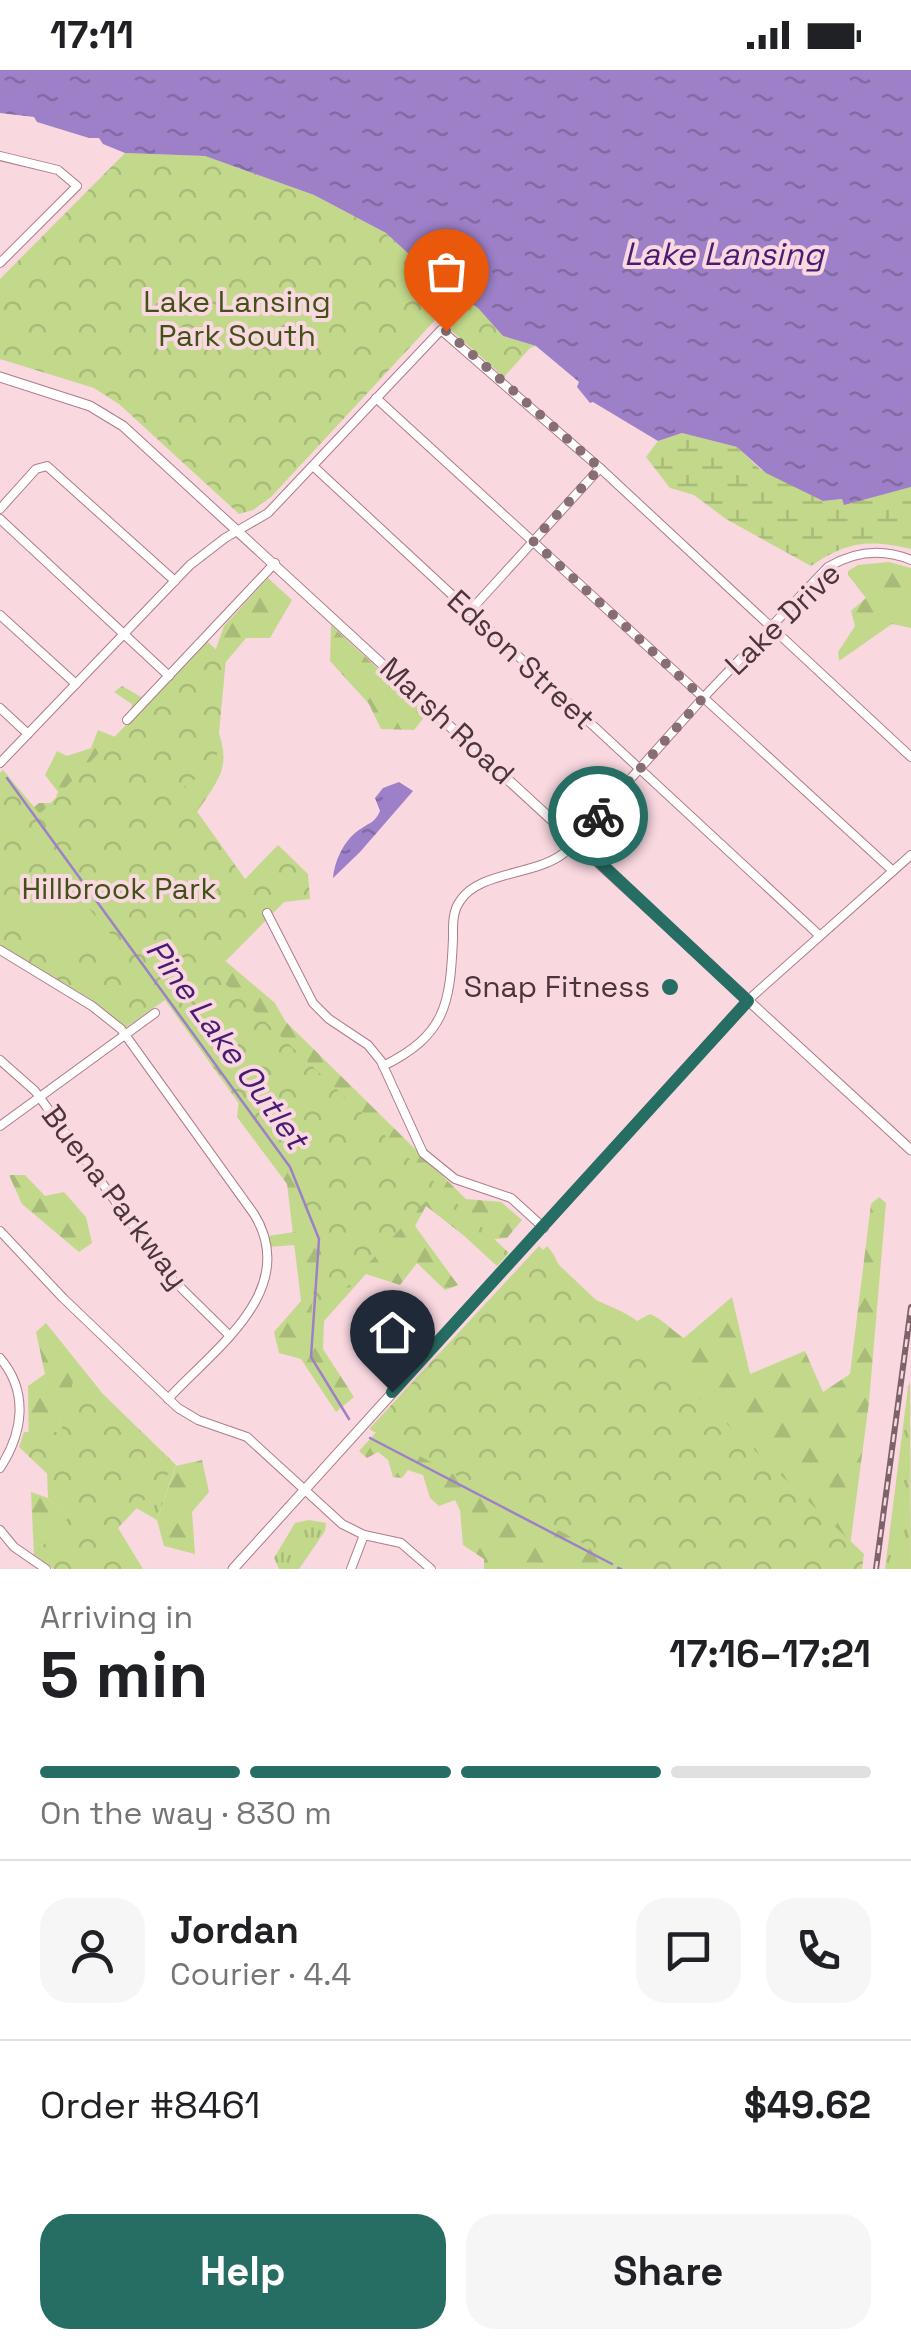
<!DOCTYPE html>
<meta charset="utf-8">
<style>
body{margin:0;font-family:"Space Grotesk",sans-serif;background:#f6f6f6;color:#202124;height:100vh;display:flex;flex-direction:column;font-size:38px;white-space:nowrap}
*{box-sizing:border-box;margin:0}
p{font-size:32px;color:#757577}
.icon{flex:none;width:55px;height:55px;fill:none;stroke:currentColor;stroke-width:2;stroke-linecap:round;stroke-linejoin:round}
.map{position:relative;height:1499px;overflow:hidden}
.details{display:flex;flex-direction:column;background:#fff;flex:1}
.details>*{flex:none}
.pin{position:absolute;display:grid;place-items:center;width:85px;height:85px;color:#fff;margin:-102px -42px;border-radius:50% 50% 50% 0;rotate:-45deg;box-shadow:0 0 10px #0007}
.pin .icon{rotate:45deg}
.courier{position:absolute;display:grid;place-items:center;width:100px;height:100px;margin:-50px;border:8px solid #266d63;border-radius:50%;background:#fff;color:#222;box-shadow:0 2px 12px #0007}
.summary em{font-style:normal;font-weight:600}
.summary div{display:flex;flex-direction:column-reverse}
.summary{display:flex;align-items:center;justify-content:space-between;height:170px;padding:0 40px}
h1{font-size:65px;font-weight:600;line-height:75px}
.bar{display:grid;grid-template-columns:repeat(4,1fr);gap:15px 10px;align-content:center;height:120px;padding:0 40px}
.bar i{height:12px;border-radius:8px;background:#e0e0e0}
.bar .selected{background:#266d63}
.bar p{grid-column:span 4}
.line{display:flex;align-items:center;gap:25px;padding:0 40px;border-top:2px solid #e0e0e0}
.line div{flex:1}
.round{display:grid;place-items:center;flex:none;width:105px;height:105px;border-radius:30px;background:#f6f6f6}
.cta{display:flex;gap:20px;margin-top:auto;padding:20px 40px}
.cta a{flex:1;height:115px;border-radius:30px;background:#266d63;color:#fff;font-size:40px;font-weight:600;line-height:115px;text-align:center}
.cta a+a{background:#f6f6f6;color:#202124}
.status{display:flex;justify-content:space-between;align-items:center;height:70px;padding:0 50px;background:#fff;direction:ltr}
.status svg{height:28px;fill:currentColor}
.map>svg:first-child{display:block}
.grass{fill:url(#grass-tufts)}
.forest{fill:url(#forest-firs)}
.wetland{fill:url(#wetland-marsh)}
.park{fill:url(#park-crowns)}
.pitch{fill:#c2d98b}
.water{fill:url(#water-ripples)}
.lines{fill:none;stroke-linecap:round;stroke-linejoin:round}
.stream{stroke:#9d80c8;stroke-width:2.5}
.minor-casing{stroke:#ad7c88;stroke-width:10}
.major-casing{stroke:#ad7c88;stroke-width:11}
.minor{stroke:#fff;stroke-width:8}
.major{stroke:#fff;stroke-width:9}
.rail-casing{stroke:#7b6369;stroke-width:6}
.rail{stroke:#f9d8e0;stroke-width:2.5;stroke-dasharray:8;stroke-linecap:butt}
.done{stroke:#876e74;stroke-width:10;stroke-dasharray:0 18}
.route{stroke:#266d63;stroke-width:12}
.poi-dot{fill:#266d63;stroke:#f9d8e0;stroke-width:4}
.labels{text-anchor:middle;stroke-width:8;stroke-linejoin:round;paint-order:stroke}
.park-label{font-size:30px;fill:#425117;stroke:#f9d8e0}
.street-label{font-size:30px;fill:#4a353a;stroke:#f9d8e0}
.poi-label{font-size:30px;fill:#4a353a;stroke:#f9d8e0;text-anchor:end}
.water-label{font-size:32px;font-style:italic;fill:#471c72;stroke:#f9d8e0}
</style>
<div class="status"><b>17:11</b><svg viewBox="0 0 49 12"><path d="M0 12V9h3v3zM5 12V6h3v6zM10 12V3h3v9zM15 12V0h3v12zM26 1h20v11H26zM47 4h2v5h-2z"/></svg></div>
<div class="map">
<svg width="911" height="1499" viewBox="0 0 911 1499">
<defs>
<pattern id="grass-tufts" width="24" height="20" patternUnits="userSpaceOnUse" patternTransform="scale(2.5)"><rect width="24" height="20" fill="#c2d98b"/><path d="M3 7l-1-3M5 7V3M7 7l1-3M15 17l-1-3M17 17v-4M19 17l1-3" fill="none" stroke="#a8bb79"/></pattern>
<pattern id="forest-firs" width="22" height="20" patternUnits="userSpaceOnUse" patternTransform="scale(2.5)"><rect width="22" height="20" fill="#c2d98b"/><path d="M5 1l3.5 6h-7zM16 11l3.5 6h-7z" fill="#a8bb79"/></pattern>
<pattern id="wetland-marsh" width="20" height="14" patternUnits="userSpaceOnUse" patternTransform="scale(2.5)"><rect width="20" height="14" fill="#c2d98b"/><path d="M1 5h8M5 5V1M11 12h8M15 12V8" fill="none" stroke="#a8bb79"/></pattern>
<pattern id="park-crowns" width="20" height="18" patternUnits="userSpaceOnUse" patternTransform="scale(2.5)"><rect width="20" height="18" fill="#c2d98b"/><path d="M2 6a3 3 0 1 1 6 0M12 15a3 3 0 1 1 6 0" fill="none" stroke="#a8bb79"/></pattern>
<pattern id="water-ripples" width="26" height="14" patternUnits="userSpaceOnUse" patternTransform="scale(2.5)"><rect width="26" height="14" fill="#9d80c8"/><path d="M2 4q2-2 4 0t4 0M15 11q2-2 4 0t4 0" fill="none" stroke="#826aa3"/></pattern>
</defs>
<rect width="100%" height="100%" fill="#f9d8e0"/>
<g class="grass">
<path d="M910,1312L911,1499H885L908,1317Z"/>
<path d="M103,1324L176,1395L157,1450L136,1438L118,1458L143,1499H122L48,1428L47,1403L66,1325Z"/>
<path d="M309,1450L326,1453L325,1461L299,1499H279L274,1488L295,1453Z"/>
</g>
<g class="forest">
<path d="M889,492L911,498V558L892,554L839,591L838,582L855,556L851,541L866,528L848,505V501L858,495Z"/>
<path d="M268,508L292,530L270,568H246L225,593L210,640C232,692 227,699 196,743L216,883L275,933L285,951L466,1129L501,1132L522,1150L507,1168L471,1171L426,1136L415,1156L458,1215L445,1220L417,1193L400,1215L366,1204L324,1251L323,1279L354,1327L336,1342L301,1289L279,1283L274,1262L301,1231L287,1114L237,1047L241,1014L23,746L39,733H54L58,722L45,705L57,681L67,686L91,678L98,660L115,667L128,654L132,634L114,622L122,616L141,627L172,617L213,587L224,556Z"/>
<path d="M331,555L427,644L414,660L381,659L369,634L330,591Z"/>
<path d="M9,1105H25L45,1126L64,1122L86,1147L92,1173L79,1182L22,1134Z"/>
<path d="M879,1127L886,1133L869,1332L847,1499H484V1489L463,1475L460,1440L455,1430L439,1436L430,1428L423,1405L408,1400L402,1408L393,1407L388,1390L378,1382L367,1388L359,1381L547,1176C557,1186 559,1200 567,1210C579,1228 619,1236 637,1251L650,1244C663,1249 671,1260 684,1268L732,1227L750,1304L805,1281L823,1322L850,1304L871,1134Z"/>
<path d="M46,1253L103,1324L66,1326L47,1403L29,1384L28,1316L45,1304L36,1262Z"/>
<path d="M202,1390L209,1422L192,1442L195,1484L164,1476L157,1450L176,1396Z"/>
<path d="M31,1422L48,1428L122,1499H64L34,1485Z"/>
</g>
<path class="wetland" d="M682,363L737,377L760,399L823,431L843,429L844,434L911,417V479C869,469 847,471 811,496L726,449L694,425L670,418L646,387L658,371Z"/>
<g class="park">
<path d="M125,83L205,86L314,125L386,163L438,211L478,238L503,266L536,276L530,278L504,307L437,248L271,427L253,440L239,444L119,334L94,318L0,289V209Z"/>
<path d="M207,571L226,589L216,694L181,719L245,809L278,775L308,804L310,829L284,832L214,903L509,1183L497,1196L426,1131L310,1257L318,1173L270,1177L268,1166L313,1159L295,1112L165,930L125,958L92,930L0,875V703L3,700L40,744Z"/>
<path d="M539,1176L864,1484L862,1499H631L369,1359Z"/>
<path d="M76,1299L176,1396L103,1474L129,1499H54L34,1485L80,1435L19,1377L24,1362H61Z"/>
</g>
<path class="pitch" d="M64,815L70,816L113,867C81,896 37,891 13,856Z"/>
<g class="water">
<path d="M0,0H911V417L844,435L842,429L823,431L766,403L737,377L682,363L658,371L593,332L590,333L577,317L579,312L536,276L503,266L478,238L438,211L386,163L314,125L205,86L125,83L103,74L99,68H89L37,52L34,47L0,43Z"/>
<path d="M399,712L413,721L360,782L333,808C335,789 345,768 362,758C371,752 375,752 380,741L375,728L383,718Z"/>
</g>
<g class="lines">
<g class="stream">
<path d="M7,708L290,1097L319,1169L311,1287L349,1349"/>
<path d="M370,1368L612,1494"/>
<path d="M618,1498L621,1499"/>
</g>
<defs>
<g id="minor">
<path d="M0,86L58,100L77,116L0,193"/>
<path d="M376,328L893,801"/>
<path d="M313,396L819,865"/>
<path d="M0,439L36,399L47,396L175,511"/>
<path d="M0,449L169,606"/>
<path d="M469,542L600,398"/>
<path d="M0,545L76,614"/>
<path d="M0,638L28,664"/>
<path d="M127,650L275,493"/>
<path d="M0,693L190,495L225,468L268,443L441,260L600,398L911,687"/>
<path d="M267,843L313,933L329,949L368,975L381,991L423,1083L455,1109L511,1128L544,1158"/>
<path d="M0,880L92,936L121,959L254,1144C301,1220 214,1279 168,1329"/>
<path d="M747,931L911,785"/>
<path d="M0,990L35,1021L172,1209L229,1265"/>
<path d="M383,996C446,965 450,934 453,869C453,856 452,842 460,831C479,801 535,806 564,783L703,628L828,497C855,481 882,478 911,490"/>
<path d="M0,1056L155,943"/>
<path d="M0,1161L63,1228L178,1338L198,1350L247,1367L342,1454L364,1465L401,1473L431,1499"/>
<path d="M0,1288C29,1322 23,1363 0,1398"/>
<path d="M0,1460L14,1477L46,1499"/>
<path d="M351,1499L364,1465"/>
</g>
<g id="major">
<path d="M0,307L90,336L123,356L911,1080"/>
<path d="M233,1499L747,931"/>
</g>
</defs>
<use href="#minor" class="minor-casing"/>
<use href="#major" class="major-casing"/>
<use href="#minor" class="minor"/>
<use href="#major" class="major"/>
<defs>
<path id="rail" d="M876,1499L911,1237"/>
</defs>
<use href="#rail" class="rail-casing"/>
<use href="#rail" class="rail"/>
</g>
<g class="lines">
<path class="done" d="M446,261L600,398L533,471L703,628L598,746"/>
<path class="route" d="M392,1322L748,931L576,770L598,746"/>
</g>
<circle class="poi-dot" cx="670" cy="917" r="10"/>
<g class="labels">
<g class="park-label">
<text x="237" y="242">Lake Lansing<tspan x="237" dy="34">Park South</tspan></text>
<text x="119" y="829">Hillbrook Park</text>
</g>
<g class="street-label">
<text transform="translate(783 549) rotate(-44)" y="10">Lake Drive</text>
<text transform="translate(521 590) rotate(43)" y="10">Edson Street</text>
<text transform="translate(447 651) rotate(43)" y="10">Marsh Road</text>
<text transform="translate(115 1127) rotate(53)" y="10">Buena Parkway</text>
</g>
<g class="poi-label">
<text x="650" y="927">Snap Fitness</text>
</g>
<g class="water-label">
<text x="724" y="195">Lake Lansing</text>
<text transform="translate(227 974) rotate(54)" y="11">Pine Lake Outlet</text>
</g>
</g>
</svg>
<div class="pin" style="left:446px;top:261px;background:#ea580c"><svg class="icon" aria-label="bag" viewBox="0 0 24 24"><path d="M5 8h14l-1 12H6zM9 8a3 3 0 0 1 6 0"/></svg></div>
<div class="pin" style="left:392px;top:1322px;background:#1f2937"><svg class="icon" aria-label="home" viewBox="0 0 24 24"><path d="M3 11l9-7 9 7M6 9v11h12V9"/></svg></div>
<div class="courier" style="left:598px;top:746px"><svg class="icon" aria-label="bike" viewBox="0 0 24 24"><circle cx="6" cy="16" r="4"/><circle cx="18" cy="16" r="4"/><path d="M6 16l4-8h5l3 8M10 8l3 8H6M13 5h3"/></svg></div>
</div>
<section class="details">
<div class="summary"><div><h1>5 min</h1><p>Arriving in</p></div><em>17:16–17:21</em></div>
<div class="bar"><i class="selected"></i><i class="selected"></i><i class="selected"></i><i></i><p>On the way · 830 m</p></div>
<div class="line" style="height:180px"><a class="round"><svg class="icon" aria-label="person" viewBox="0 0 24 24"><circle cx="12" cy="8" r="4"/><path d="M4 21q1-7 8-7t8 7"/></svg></a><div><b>Jordan</b><p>Courier · 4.4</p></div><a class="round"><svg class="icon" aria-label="chat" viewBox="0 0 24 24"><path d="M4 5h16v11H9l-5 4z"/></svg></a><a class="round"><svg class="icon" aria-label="phone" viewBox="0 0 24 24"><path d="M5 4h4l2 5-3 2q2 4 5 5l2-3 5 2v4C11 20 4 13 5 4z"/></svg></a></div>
<div class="line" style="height:130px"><div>Order #8461</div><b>$49.62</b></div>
<div class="cta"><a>Help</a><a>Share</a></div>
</section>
